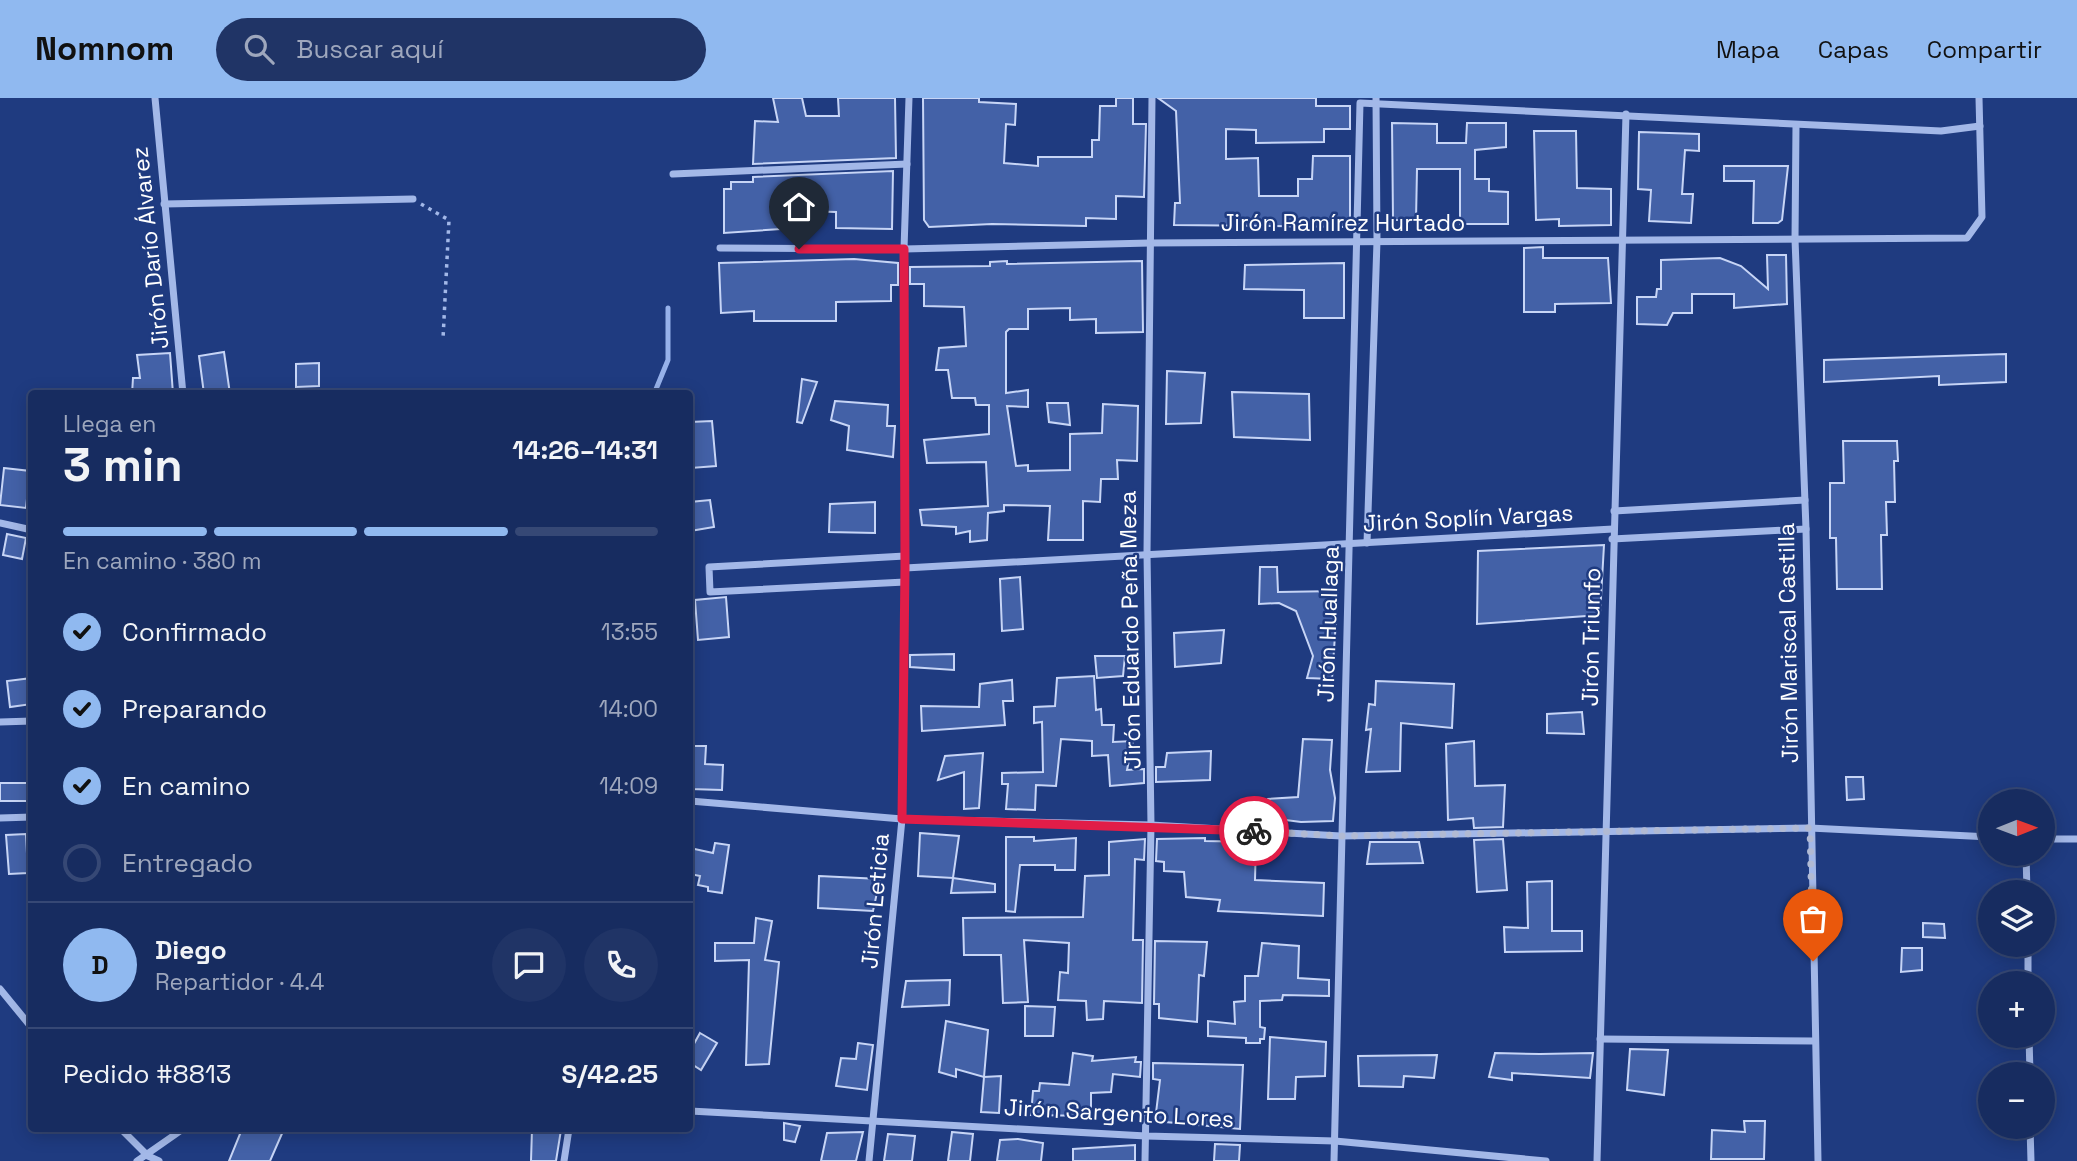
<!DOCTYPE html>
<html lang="es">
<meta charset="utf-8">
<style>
body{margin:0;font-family:"Space Grotesk",sans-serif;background:#203466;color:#f1f3f6;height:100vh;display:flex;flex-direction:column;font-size:26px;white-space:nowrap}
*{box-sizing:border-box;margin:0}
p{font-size:23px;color:#9ea7bd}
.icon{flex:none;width:38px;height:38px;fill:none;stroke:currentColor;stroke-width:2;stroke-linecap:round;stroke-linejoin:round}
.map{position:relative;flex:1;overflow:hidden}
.details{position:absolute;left:28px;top:292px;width:665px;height:742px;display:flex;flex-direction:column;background:#172c60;border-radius:7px;box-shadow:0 4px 18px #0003,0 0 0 2px #364875}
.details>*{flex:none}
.needle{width:46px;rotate:89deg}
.controls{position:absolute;left:1978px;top:691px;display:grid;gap:14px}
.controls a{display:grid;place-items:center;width:77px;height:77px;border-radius:50%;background:#172c60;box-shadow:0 4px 18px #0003,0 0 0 2px #364875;font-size:35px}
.pin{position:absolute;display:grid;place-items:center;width:60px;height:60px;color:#fff;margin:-72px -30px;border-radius:50% 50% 50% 0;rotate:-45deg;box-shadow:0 0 7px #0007}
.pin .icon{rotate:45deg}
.courier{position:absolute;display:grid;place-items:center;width:70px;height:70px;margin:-35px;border:5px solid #e11d48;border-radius:50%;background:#fff;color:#222;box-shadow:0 2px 9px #0007}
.headline em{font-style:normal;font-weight:600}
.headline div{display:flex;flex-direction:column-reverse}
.headline{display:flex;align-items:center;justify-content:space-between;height:119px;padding:0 35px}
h1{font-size:46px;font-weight:600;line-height:52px}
.bar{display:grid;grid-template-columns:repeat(4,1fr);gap:10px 7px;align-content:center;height:84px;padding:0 35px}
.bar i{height:9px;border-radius:5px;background:#364875}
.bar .selected{background:#90b9f0}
.bar p{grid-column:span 4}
.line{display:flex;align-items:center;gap:18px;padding:0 35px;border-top:2px solid #364875}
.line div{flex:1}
.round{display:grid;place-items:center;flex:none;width:74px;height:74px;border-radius:37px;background:#203466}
ol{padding:0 35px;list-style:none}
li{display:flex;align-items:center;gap:21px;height:77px}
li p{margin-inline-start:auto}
li .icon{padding:7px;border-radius:50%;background:#90b9f0;color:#111;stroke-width:4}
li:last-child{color:#9ea7bd}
li i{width:38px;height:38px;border:4px solid #364875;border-radius:50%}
header{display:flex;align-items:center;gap:42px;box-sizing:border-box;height:98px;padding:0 35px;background:#90b9f0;color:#111}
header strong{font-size:33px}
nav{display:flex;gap:38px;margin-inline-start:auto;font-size:24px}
.search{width:490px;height:63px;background:#203466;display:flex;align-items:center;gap:18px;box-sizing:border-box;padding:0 24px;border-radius:38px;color:#9ea7bd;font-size:26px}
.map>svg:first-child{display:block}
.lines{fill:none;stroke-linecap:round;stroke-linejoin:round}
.stream{stroke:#96b1ea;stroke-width:5}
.building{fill:#4361a7;stroke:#c7d5f6;stroke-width:2}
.path{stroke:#a3b8e8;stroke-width:3.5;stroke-dasharray:3.5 5;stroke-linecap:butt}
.minor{stroke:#a3b8e8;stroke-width:7}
.done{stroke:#b1bad3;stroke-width:7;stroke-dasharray:0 12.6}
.route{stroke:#e11d48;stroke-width:9}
.labels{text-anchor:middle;stroke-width:5;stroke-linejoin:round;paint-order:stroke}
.street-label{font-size:23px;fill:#fff;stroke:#1f3b80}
</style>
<header>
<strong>Nomnom</strong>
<div class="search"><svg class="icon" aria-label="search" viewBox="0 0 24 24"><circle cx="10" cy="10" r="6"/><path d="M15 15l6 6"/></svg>Buscar aquí</div>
<nav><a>Mapa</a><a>Capas</a><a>Compartir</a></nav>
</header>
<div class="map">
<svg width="2077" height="1063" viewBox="0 0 2077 1063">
<rect width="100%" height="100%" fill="#1f3b80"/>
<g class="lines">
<path class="stream" d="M654,296L668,262V210"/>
</g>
<g class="building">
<path d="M773,0H802L806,18H839L838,0H895L896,60L753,66L755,23L778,24Z"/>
<path d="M923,0H979V4L1016,6L1015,27L1006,26L1004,65L1038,68V59H1092V42H1099L1100,8H1116V0H1133V26H1146L1144,99L1116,98V121L1086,120V128L992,126L929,129L924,122Z"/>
<path d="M1158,0H1316V8H1350V31H1324V44L1256,45V32L1226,31V61L1258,60L1259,98H1298V81H1312L1313,58H1350V129L1174,127L1175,105H1180L1176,13Z"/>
<path d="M1392,25L1437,26V45H1466L1467,25H1506V49L1475,52V81H1489V93L1508,94V126H1460V71H1417L1416,122H1393Z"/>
<path d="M1534,33H1576L1577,90L1611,91V127L1559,128V121L1536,122Z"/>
<path d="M1639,34L1699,36V53L1685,52L1682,96H1693L1691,125L1649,123L1651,92L1638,91Z"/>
<path d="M1724,68H1788L1782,122L1778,125H1753L1754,83H1724Z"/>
<path d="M893,73L892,131L836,130V114L802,113L796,130L724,135V91H731V84H753V79Z"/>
<path d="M1543,149V160H1608L1611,205L1555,206V214H1524V150Z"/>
<path d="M1767,157H1786L1787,206L1734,210V196H1692V215H1673L1667,227L1637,226V199H1656L1657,191H1661V162L1720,160L1741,168L1768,191Z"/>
<path d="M854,161L898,165V187H891V203L836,204V223H754V213L721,215L719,165Z"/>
<path d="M1007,163V166L1142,163L1143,234L1096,235V221L1070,222V210L1028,211V231H1009L1006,234V295L1028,292V309L1007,308L1016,368L1028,367V373L1070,372V336L1102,335L1103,306L1138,308L1137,363L1117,362L1118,381H1101L1100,404L1083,403V442H1048L1050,408L1004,407V413L988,415L987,442L970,444V433L956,436V429L922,427L920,412L988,408L986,364L927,365L924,342L989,336V307H976L975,300H952L948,272H936L939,250L966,248L964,209L924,208V186H910V169L990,168V164Z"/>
<path d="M1344,165V220H1304V192L1244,191L1245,167Z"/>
<path d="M224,254L230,296H204L199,258Z"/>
<path d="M170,255L173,296H132L133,280H140L137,257Z"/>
<path d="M2006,256V284L1939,287V278L1824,284V262Z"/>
<path d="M319,265V288L296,289V266Z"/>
<path d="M1167,273L1205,275L1201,325L1166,326Z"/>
<path d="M802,281L817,284L802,325L797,324Z"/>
<path d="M1232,294L1309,296L1310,342L1234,339Z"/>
<path d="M835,303L888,307L887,328H895L893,359L847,352L849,328L831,322Z"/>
<path d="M1047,305H1068L1070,327L1049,324Z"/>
<path d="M712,323L716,368L691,370L690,324Z"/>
<path d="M1843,343H1897L1898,363H1894L1895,404H1886L1887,437H1881L1882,491H1837L1836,440H1830V385H1844Z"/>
<path d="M4,370L30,373L26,410L0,407Z"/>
<path d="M710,402L714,429L690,433V404Z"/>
<path d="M875,404V435L829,434L830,406Z"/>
<path d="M7,436L26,440L22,461L3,457Z"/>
<path d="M1604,447L1600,517L1477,526L1478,453Z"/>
<path d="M1260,469H1277L1278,494L1338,493L1332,581L1307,580L1313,558L1296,513L1279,505L1259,506Z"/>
<path d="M1020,479L1023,531L1002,533L1000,481Z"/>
<path d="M726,499L729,539L698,542L695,502Z"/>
<path d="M1224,532L1221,565L1175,569L1174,535Z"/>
<path d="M954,556V572L910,569V557Z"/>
<path d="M1095,558H1125L1123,578L1097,580Z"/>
<path d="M1094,578L1096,612L1101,611L1102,627H1114L1113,644L1133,643L1127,672L1144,671V685L1110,688L1108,657L1092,658V643L1061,641L1056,688L1036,687L1035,712L1006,711L1008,686H1002V675L1043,674L1042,624L1034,625V609L1055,608L1057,580Z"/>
<path d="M32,580V606L10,609L7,583Z"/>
<path d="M1012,582L1013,603H1003L1005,627L922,633L921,608L979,609L980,586Z"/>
<path d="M1376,583L1454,586L1452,630L1401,625L1400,673L1366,674L1371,631L1366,632L1369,606L1375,607Z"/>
<path d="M1582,614L1584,636L1547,635V616Z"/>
<path d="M1303,641L1332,642L1330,672L1335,700L1333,723L1301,724L1270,720L1268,701L1298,699Z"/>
<path d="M1474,643L1475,688L1505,687L1503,729L1474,730L1473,720L1448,722L1446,646Z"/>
<path d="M691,648H706L705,666L723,667L722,692L690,691Z"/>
<path d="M1211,653L1210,682L1156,684V669H1165L1167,655Z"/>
<path d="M983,655L979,710L964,711V674L938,682L945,658Z"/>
<path d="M1846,679H1863L1864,701L1847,702Z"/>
<rect x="0" y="685" width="32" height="18"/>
<path d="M920,735L959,738L953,780L918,778Z"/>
<path d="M26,736L28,775L9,776L6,737Z"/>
<path d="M1006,739H1034V743L1076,740L1075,772H1055V767H1020L1015,814L1006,813Z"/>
<path d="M1205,740V743L1256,744L1255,782L1324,785L1323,818L1218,813L1220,802L1186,799L1184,774L1164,773V764L1156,763L1157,741Z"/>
<path d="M1145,741L1144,762L1135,761L1133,842H1143L1142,905L1104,903L1103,921L1087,922L1086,903L1058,902L1060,874L1068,875L1069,845L1024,842L1028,904L1003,905L1001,857H964L963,820L1083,819L1085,778L1109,777V744Z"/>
<path d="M1503,741L1507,792L1477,794L1474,742Z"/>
<path d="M1370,744H1419L1423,765L1367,766Z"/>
<path d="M715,745L729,747L722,795L708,793V789L698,787L700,778L690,776V750L713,755Z"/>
<path d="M819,778L880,781L873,813L818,810Z"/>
<path d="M953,780L995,786V794L951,795Z"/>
<path d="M1552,783V833H1582V853L1505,854L1504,829L1528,830L1527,784Z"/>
<path d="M756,820L772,823L765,862L779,864L769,966L746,967L749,862L715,863V845H754Z"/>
<path d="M1923,825L1944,826L1945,840L1923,839Z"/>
<path d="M1155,843L1207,844L1204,878L1199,877L1197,924L1159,920V906H1154Z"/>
<path d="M1262,845L1299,848L1298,880L1329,882V898L1283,897L1282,902L1260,903V929L1265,930L1264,941H1260V945H1246V940L1208,938V923L1235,926L1234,904L1245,903V878H1258Z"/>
<path d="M1902,850H1922V872L1901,874Z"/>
<path d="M950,882L949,907L902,909L906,883Z"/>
<path d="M1025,908L1055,909L1053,938H1025Z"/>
<path d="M946,923L988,932L984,979L956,971V979L939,974Z"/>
<path d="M700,935L717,945L701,972L690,965V953Z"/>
<path d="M1270,939L1326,944L1325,978L1296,979L1295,1001H1268Z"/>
<path d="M858,945L873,947L867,992L836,988L841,960L856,961Z"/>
<path d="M1630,951L1668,952L1664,997L1627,992Z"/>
<path d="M1073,955L1093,958L1092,963L1136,959L1135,964H1141L1140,979L1113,976L1111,994L1091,995V1018L1031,1017L1033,993H1039L1040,985L1069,987Z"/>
<path d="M1495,955L1540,956L1593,955L1590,980L1512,975V982L1489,979Z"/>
<path d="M1437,957L1434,980L1404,978L1403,989L1359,988L1358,958Z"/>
<path d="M1153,965L1243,967L1240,1031L1155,1023L1160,982L1153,981Z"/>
<path d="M1001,978L999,1015L981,1014L984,979Z"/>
<path d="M1744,1023H1765L1764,1061H1711L1712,1032L1745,1034Z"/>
<path d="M784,1025L800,1028L795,1044L784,1042Z"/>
<path d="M242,1031H284L270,1063H229Z"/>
<path d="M532,1031L561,1032L556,1063H531Z"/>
<path d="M863,1034L856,1063H821L827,1035Z"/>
<path d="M952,1034L973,1036L970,1063H948Z"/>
<path d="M888,1036L915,1038L912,1063H884Z"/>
<path d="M1018,1041L1043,1045L1041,1063H997L1000,1042Z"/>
<path d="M1215,1046L1240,1047L1239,1063H1214Z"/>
<path d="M1135,1047V1063H1073V1051Z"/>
</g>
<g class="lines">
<path class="path" d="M421,106L449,122L443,241"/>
<g class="minor">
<path d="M155,0L183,296"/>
<path d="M1796,27L1795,141L1806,431L1818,1063"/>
<path d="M673,76L907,66"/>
<path d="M164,106L413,101"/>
<path d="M720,150L904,151L1150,145L1967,140L1982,119L1979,0"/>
<path d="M1614,413L1805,402"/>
<path d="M0,425L32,432"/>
<path d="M1612,441L1806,431"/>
<path d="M1367,445L1377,143L1376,0"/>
<path d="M905,470L1613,431"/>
<path d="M905,484L710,494L709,469L905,458"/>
<path d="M0,624L32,623"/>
<path d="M690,703L902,721L1151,727L1341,738L1810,730L1990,739"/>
<path d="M0,720L32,719"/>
<path d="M2042,741H2077"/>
<path d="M2026,756L2027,794"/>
<path d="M2028,847V886"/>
<path d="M0,891L32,930"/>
<path d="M2029,938L2030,976"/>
<path d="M1600,941L1814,943"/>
<path d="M690,1013L1146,1038L1335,1043L1546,1063"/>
<path d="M2030,1029L2031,1063"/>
<path d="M121,1031L148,1058L159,1063"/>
<path d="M137,1063L183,1031"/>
<path d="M564,1063L569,1031"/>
<path d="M869,1063L902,721L905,470L904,151L909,0"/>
<path d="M1145,1063L1151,727L1147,455L1152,0"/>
<path d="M1334,1063L1360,5L1941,33L1980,28"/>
<path d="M1597,1063L1626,16"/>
</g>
</g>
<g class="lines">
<path class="done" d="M1254,733L1341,738L1810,730L1813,863"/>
<path class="route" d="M799,151H904L905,470L902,721L1254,733"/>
</g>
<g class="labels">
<g class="street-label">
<text x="1343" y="133">Jirón Ramírez Hurtado</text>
<text transform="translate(150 150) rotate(-96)" y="8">Jirón Darío Álvarez</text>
<text transform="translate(1468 420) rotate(-3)" y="8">Jirón Soplín Vargas</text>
<text transform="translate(1328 526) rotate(-88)" y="8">Jirón Huallaga</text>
<text transform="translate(1130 532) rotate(-91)" y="8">Jirón Eduardo Peña Meza</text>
<text transform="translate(1591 539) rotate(-89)" y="8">Jirón Triunfo</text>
<text transform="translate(1788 545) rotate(-91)" y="8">Jirón Mariscal Castilla</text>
<text transform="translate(875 803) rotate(-85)" y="8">Jirón Leticia</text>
<text transform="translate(1119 1015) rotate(3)" y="8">Jirón Sargento Lores</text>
</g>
</g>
</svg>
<div class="controls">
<a><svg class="needle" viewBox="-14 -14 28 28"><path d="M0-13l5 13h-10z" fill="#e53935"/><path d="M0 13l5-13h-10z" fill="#9ea7bd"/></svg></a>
<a><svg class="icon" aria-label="layers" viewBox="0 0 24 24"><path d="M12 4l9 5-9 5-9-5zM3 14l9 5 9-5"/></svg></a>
<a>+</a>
<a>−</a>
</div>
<div class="pin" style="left:1813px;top:863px;background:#ea580c"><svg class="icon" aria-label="bag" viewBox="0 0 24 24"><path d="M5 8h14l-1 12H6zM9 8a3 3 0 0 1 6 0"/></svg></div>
<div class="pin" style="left:799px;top:151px;background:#1f2937"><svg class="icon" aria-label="home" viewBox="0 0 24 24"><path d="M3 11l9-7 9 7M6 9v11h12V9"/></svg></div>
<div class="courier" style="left:1254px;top:733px"><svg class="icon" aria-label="bike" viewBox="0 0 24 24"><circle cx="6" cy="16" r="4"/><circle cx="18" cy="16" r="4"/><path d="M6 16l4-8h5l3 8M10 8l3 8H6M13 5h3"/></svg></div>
<section class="details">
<div class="headline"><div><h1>3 min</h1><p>Llega en</p></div><em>14:26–14:31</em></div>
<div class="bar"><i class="selected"></i><i class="selected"></i><i class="selected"></i><i></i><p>En camino · 380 m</p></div>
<ol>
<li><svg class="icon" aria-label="check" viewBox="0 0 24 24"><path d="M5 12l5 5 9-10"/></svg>Confirmado<p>13:55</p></li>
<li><svg class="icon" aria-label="check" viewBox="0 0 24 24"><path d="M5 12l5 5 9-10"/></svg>Preparando<p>14:00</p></li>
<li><svg class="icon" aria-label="check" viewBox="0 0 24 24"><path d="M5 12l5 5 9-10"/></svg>En camino<p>14:09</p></li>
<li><i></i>Entregado</li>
</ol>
<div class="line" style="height:126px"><b class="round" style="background:#90b9f0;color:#111">D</b><div><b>Diego</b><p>Repartidor · 4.4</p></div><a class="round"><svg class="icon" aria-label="chat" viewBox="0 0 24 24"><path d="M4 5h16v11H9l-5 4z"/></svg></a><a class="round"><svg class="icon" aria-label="phone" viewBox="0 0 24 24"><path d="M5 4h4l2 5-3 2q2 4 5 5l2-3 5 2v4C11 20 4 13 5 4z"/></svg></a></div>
<div class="line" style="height:91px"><div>Pedido #8813</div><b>S/42.25</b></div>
</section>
</div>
